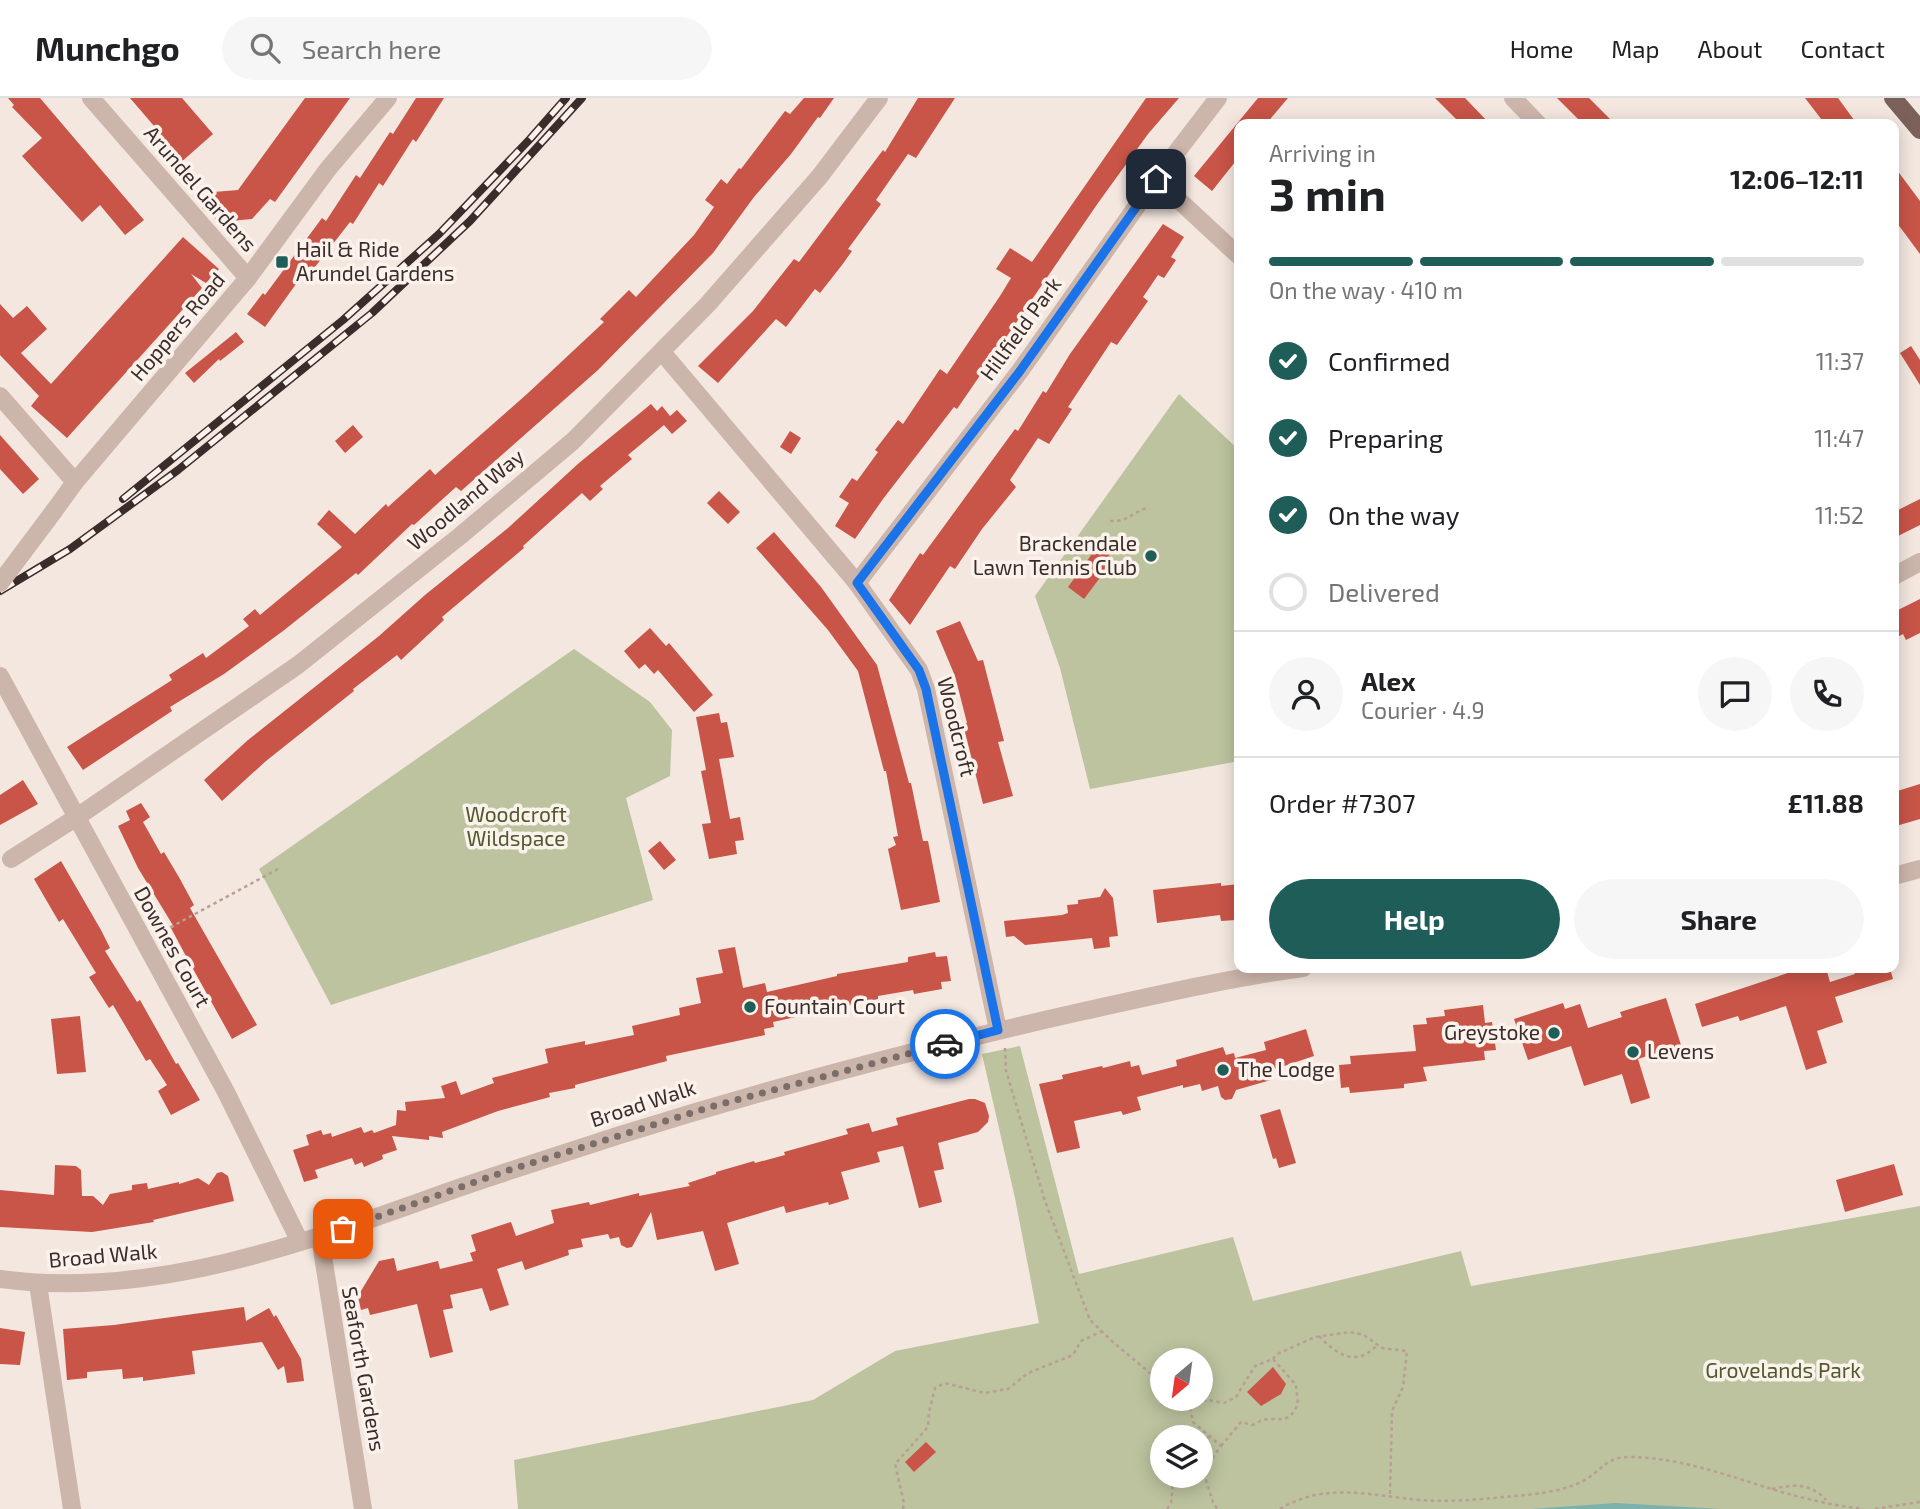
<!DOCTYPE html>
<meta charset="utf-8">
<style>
body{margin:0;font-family:"Exo 2",sans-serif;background:#f6f6f6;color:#202124;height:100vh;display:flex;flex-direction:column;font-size:26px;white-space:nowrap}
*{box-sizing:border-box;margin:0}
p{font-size:23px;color:#757577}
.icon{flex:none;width:38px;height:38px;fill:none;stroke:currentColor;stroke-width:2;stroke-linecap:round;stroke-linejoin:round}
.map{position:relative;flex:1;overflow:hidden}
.drawer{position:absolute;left:1234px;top:21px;width:665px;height:854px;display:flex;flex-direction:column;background:#fff;border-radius:14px;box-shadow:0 4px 18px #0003}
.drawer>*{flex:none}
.needle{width:46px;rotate:209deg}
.buttons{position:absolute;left:1150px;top:1250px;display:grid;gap:14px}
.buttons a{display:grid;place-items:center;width:63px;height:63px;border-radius:50%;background:#fff;box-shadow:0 4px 18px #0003;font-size:35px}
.pin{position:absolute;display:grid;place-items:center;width:60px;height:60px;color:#fff;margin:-30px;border-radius:14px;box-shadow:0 4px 10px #0006}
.courier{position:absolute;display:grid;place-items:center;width:70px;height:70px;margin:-35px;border:5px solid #1a73e8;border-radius:50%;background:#fff;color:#222;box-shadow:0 2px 9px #0007}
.summary em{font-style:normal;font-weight:700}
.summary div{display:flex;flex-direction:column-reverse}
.summary{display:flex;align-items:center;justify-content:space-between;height:119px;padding:0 35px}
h1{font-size:46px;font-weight:700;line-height:52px}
.bar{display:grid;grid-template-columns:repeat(4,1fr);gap:10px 7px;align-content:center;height:84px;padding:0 35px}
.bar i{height:9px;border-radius:5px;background:#e0e0e0}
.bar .active{background:#1e5d58}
.bar p{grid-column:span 4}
.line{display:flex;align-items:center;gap:18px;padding:0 35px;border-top:2px solid #e0e0e0}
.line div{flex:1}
.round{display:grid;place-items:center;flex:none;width:74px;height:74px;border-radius:37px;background:#f6f6f6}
ol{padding:0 35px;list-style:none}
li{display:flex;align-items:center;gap:21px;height:77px}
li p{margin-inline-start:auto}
li .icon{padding:7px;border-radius:50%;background:#1e5d58;color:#fff;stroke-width:4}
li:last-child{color:#757577}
li i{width:38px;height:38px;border:4px solid #e0e0e0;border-radius:50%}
.cta{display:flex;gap:14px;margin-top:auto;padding:14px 35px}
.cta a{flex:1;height:80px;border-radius:42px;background:#1e5d58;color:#fff;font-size:28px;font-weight:700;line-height:80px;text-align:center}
.cta a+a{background:#f6f6f6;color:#202124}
header{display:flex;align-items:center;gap:42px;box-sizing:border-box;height:98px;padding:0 35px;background:#fff;border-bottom:2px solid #e0e0e0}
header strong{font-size:33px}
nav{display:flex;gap:38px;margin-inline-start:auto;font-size:24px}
.search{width:490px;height:63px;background:#f6f6f6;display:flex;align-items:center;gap:18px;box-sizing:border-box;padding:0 24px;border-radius:38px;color:#757577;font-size:26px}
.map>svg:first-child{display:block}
.green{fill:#bcc39e;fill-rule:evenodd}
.water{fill:#7db2ac}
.building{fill:#c95448}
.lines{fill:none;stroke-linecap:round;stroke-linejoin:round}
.path{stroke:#b89e94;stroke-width:2.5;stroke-dasharray:3.5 3.5;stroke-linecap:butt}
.minor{stroke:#ccb5aa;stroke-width:18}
.tertiary{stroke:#ccb5aa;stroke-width:18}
.primary{stroke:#7c615b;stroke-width:18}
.rail-casing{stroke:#3a2c2a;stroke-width:8}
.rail{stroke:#fbf2ec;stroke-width:5;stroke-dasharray:16;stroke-linecap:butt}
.tertiary-bridge{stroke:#ccb5aa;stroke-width:18}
.done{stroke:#7b6d69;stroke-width:7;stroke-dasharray:0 12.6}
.route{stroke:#1a73e8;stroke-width:9}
.poi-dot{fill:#1e5d58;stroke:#fbf2ec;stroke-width:2.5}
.labels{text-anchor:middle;stroke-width:7;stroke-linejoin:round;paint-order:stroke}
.street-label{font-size:21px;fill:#3a2c2a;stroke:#fbf2ec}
.poi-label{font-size:21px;fill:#3a2c2a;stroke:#fbf2ec;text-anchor:start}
.park-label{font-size:21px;fill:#4f592d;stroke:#fbf2ec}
</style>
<header>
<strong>Munchgo</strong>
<div class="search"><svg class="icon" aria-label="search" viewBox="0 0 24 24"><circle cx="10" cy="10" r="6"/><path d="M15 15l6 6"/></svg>Search here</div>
<nav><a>Home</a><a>Map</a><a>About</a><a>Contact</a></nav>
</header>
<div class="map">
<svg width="1920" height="1411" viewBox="0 0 1920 1411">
<rect width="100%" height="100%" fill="#f3e7df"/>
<g class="green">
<path d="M1179,296L1239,352V663L1090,691L1060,570L1035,498Z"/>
<path d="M574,551L650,604L672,632L670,678L626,700L653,802L331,907L259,771Z"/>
<path d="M1020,948L1079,1176L1233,1139L1253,1203L1461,1153L1471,1188L1920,1108V1411H518L514,1362L813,1302L895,1253L1039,1225L1015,1100L982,956ZM1162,1262H1200V1300H1162ZM1162,1339H1200V1377H1162Z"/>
</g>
<path class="water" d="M1616,1405L1721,1411H1531Z"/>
<g class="building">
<path d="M8,0H40L144,122L125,137L100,107L82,124L22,58L42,40L12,9L14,7Z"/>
<path d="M130,0H182L213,36L179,66L156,39L160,35Z"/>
<path d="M305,0H350L275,104L270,101L252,121L219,124L202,110L214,94L238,92Z"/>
<path d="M416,0H444L416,44L413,41L383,88L379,85L353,126L350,124L308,178L304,175L265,229L247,216L263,195L265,197L322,120L326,123L356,77L360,80L390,34L393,36Z"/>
<path d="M804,0H834L820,20L818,19L791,56L754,99L713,155L598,272L461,393L456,389L414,427L412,426L358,477L356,475L283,533L224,576L170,609L172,613L83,672L67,649L172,582L169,577L203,555L206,560L249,528L243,521L255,511L260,517L342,449L317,426L329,412L355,436L386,406L388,409L430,371L435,377L527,296L604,224L600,221L629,192L636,199L694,137L714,109L705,102L721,81L727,86L739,70L741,71L785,13L790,16Z"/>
<path d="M918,0H955L916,60L908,56L876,102L881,106L848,151L852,153L842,167L820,195L815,191L786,229L776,221L718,285L698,268L753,213L794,161L799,164L883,52L885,54Z"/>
<path d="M1146,0H1179L1148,36L1098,105L957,311L954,309L883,401L855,441L835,428L849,405L839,399L852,380L857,383L878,354L875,352L898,322L903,326L940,271L947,276L1000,198L1011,180L996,171L1010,150L1032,164Z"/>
<path d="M1258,0H1288L1266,26H1239V59L1212,93L1194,78Z"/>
<path d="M1435,0H1465L1490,26H1461Z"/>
<path d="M1557,0H1589L1615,26H1583Z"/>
<path d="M1805,0H1838L1857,26H1825Z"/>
<path d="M1894,68L1920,103V156L1894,121Z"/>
<path d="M1163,126L1184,139L1171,159L1176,162L1164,180L1158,177L1143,199L1148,203L1117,247L1111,244L1068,309L1072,311L1049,346L1038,340L1010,382L1016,389L982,431L955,471L950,468L910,527L889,502L920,455L923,457L1015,331L1018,333L1043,293L1046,295L1070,256Z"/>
<path d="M183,139L219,171L206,185L191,176L202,190L67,340L31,308L39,298L0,257V206L13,220L27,208L47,231L21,255L51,286Z"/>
<path d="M236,234L244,244L220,263L219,261L194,285L185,275Z"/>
<path d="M1911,248L1920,262V287L1900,255Z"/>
<path d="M651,306L657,313L662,308L670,318L677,312L687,323L672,336L664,327L628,357L632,361L600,388L603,391L590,403L582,395L523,448L524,450L442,519L444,522L401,562L397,557L353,591L354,593L266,663L222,703L204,682L248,642L379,538L425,497L508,430L579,365Z"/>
<path d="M353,327L363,339L345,355L335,343Z"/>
<path d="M790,333L801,340L791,356L780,349Z"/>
<path d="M0,337L39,381L23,396L0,371Z"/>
<path d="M719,393L740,414L728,426L707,405Z"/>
<path d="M1920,401V427L1894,440V414Z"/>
<path d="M774,434L821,489L877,567L909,685H911L923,743H928L940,804L901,812L888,751L896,747L893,739L898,738L886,673H884L858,573L828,532L756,450Z"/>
<path d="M1097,449L1114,461L1084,501L1068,489Z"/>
<path d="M1920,501V535L1906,542L1903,536L1894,541V514Z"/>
<path d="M960,523L978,563L983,562L1004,643L998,644L1013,698L983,706L963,626L967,625L955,578L936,533Z"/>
<path d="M650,530L666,548L669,545L713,597L694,614L658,572L654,576L645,566L639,571L624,553Z"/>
<path d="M719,615L721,625L727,624L734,659L719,661L730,721L740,719L744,742L735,743L737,756L709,761L702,726L711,725L701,673L706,672L696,619Z"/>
<path d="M23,682L38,706L0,727V697Z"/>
<path d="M1920,686V721L1896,728L1894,720V694Z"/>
<path d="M141,705L150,719L143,724L161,756L164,754L180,781L194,807L190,810L257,927L232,941L187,860L171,830L174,829L138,770L118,728L130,722L126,713Z"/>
<path d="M660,743L676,762L664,772L648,753Z"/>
<path d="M61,763L101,832L110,850L105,853L137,904L140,902L176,966L178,965L200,1002L171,1017L158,993L167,987L150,961L146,963L113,907L109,910L89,879L96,875L63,821L59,824L34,781Z"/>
<path d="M1221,785V788L1239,786V815L1235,816L1236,822L1221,823L1220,817L1157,825L1153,792Z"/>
<path d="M1105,790L1113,800L1118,838L1109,839L1110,849L1094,851L1092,840L1025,847L1014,838L1006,839L1004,823L1062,817L1068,815L1067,807L1078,806V802L1100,799Z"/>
<path d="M735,849L743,890L765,885L767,894L837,878V876L908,864V859L935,854L936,859L947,858L951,883L941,884L942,891L914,896L913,892L878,898V901L773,924L774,929L764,931L765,937L666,958L667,963L575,987V990L549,995L550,999L498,1013L442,1034L443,1040L429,1038V1042L392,1038L397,1052L382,1057L383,1061L364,1069L362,1064L355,1067L352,1060L315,1072L318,1080L304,1084L293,1052L309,1047L306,1037L321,1032L323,1037L331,1035L332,1039L361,1029L364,1035L372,1032L374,1035L396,1027L397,1012L406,1013L405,1004L445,1000L441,988L456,983L461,997L494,985L492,980L548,965L545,951L585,943V947L634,937L632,928L680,917L679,910L701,905L696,880L723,875L718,852Z"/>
<path d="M1803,870H1826L1830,884L1855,876L1853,870H1890L1893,881L1835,899L1843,924L1817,933L1827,965L1806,972L1786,908L1740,923L1738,918L1702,929L1695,906Z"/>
<path d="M1666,900L1681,947L1638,961L1650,1000L1631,1006L1622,976L1584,988L1571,948L1528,962L1514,921L1563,905L1565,911L1580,906L1588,930L1622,919L1620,914Z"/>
<path d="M1483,907L1485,925L1492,924L1496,952L1484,953L1485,962L1423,969L1427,983L1404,986V990L1350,995L1349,989L1341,990L1339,967L1351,966L1350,958L1416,953L1413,927L1427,926L1426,920L1445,918L1444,912Z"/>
<path d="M80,918L86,974L57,976L51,921Z"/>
<path d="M1306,931L1314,958L1269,973L1271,982L1236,992L1232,1001L1225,1002L1221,999L1218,988L1202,993L1200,986L1183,990V987L1137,999L1141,1012L1123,1017L1121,1013L1074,1023L1080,1050L1057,1055L1039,986L1063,981L1062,977L1102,968L1103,970L1130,963L1131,969L1139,967L1142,977L1177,968L1176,962L1223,949L1226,957L1234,955L1235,960L1266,952L1264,944Z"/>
<path d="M969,1001H975L985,1005L989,1018L988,1024L978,1034L938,1045L944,1071L934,1073L942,1104L919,1110L903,1048L877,1054L880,1064L841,1074L849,1101L829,1107L828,1104L786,1115L784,1108L727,1125L739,1166L715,1173L703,1133L657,1142L651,1114L632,1149L627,1150L621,1147L619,1139L610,1141L608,1136L581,1141L583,1149L568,1152L569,1157L525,1172L522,1163L497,1171L509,1207L490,1213L482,1190L450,1197L453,1210L443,1212L453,1254L430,1260L417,1206L370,1217L368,1210L361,1212L357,1194L361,1193L379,1163L394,1160L397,1173L438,1163L440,1171L473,1163L470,1155L476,1153L471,1137L511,1124L516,1138L554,1125L551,1112L589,1104L590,1107L639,1095V1098L690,1088L688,1085L716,1076V1074L754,1063L755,1065L785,1057L784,1054L848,1036L846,1031L869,1025L872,1034L898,1027L896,1020Z"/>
<path d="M1280,1011L1296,1065L1279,1070L1276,1060L1273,1061L1260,1017Z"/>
<path d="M1894,1066L1903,1097L1845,1114L1836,1082Z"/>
<path d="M55,1067L76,1068L81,1072L82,1098H93L103,1107L110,1096L132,1092V1087L147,1085L148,1091L179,1084V1086L198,1080L209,1087L217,1075L222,1074L228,1078L234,1103L153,1122L154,1124L92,1134L0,1129V1092L54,1097Z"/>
<path d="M244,1209L246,1223L269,1210L274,1219L276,1217L301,1261L304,1283L287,1285L284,1268L278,1272L262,1244L192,1253L195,1276L143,1283V1279L123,1281L122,1271L87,1274V1280L67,1282L63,1231L114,1227Z"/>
<path d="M0,1230L25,1234L20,1267L0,1266Z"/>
<path d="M1273,1269L1286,1286L1281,1296L1261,1308L1247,1294Z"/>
<path d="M926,1344L936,1354L914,1374L905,1364Z"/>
</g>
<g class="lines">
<g class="path">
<path d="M1110,423C1129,424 1130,415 1147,410V412"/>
<path d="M158,836L278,771"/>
<path d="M1005,950L1006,973L1045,1103L1090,1222L1114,1245L1162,1285"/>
<path d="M1319,1238C1336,1256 1356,1270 1377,1247"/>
<path d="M1273,1261L1277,1256L1315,1239L1350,1234L1364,1237L1382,1250L1407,1253L1403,1289L1392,1313L1390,1397"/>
<path d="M1181,1300L1189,1306L1193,1324L1221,1348L1203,1373L1213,1404L1217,1411"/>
<path d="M1189,1306L1208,1302L1224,1305L1236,1299L1255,1268L1273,1261L1296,1287L1298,1306C1287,1329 1279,1318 1263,1322C1259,1323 1256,1326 1252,1327L1241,1324L1221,1348"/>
<path d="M1200,1345L1209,1339"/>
<path d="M1772,1391C1794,1386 1811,1385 1826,1402"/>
<path d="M903,1411L904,1405L895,1366L928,1329L929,1314L935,1290L945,1285L984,1295L1008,1291L1028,1275L1073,1257L1081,1243L1103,1233"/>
<path d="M1167,1411L1171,1405L1174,1377"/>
<path d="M1280,1411C1324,1384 1370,1397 1419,1402C1447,1404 1475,1402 1503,1399C1528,1397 1558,1395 1581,1384C1601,1375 1604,1358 1631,1359C1684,1360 1734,1380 1785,1395C1810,1402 1837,1408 1863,1411"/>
<path d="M1875,1411L1920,1404"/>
</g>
<g class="minor">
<path d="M91,0L248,180"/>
<path d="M1513,0L1538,26"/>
<path d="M1156,81L1239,158"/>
<path d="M662,254L857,485L919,572L926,591L998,932"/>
<path d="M0,298L75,384"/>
<path d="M1894,478L1920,464"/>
<path d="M857,485L1020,273L1156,81L1218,0"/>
<path d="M0,578L226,994L300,1144"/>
<path d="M11,761L77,719L298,567L460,438L573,343L708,206L820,78L879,0"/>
<path d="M1894,778L1920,771"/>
<path d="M320,1139L363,1411"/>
<path d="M0,1181C150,1202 308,1144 447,1094C504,1074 562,1056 620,1037C773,989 928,948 1084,913C1156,897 1230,880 1303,870"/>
<path d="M38,1186L72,1411"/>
</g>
<path class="tertiary" d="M54,413L75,384L248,180L328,71L388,0"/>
<path class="primary" d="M1893,0L1920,32"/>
<defs>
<g id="rail">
<path d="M123,401L343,222L439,136L530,41L566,0"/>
<path d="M0,493L70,451L178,372L372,215L470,123L582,0"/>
</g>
</defs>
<use href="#rail" class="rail-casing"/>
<use href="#rail" class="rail"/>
<path class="tertiary-bridge" d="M0,485L54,413"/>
</g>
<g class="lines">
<path class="done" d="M343,1131L509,1072L714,1008L945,946"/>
<path class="route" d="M945,946L998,932L926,591L919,572L857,485L1020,273L1156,81"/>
</g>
<g class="poi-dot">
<rect x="275" y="157" width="14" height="14" rx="3.5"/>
<circle cx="1151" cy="458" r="7"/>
<circle cx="750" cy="909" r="7"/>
<circle cx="1554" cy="935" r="7"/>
<circle cx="1633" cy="954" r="7"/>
<circle cx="1223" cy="972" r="7"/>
</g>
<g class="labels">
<g class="street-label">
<text transform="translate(200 91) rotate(49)" y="7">Arundel Gardens</text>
<text transform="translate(178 229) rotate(-50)" y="7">Hoppers Road</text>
<text transform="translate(1021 231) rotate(-54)" y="7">Hillfield Park</text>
<text transform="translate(466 402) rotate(-40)" y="7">Woodland Way</text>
<text transform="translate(956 629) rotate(76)" y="7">Woodcroft</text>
<text transform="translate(172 849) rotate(61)" y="7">Downes Court</text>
<text transform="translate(643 1006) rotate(-18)" y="7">Broad Walk</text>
<text transform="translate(103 1158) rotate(-5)" y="7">Broad Walk</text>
<text transform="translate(363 1271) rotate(80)" y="7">Seaforth Gardens</text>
</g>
<g class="poi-label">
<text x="296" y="159">Hail &amp; Ride<tspan x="296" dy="24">Arundel Gardens</tspan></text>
<text x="1137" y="453" text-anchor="end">Brackendale<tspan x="1137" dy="24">Lawn Tennis Club</tspan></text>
<text x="764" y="916">Fountain Court</text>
<text x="1540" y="942" text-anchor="end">Greystoke</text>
<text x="1647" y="961">Levens</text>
<text x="1237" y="979">The Lodge</text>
</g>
<g class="park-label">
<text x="516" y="724">Woodcroft<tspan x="516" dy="24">Wildspace</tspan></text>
<text x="1783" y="1280">Grovelands Park</text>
</g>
</g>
</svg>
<div class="buttons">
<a><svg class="needle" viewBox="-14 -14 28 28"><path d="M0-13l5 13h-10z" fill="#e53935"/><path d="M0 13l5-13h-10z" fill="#757577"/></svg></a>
<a><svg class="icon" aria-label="layers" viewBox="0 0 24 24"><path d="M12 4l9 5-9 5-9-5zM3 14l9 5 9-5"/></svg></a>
</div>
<div class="pin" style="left:343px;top:1131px;background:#ea580c"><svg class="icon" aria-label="bag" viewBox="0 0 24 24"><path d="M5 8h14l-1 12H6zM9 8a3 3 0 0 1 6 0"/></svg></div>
<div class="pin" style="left:1156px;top:81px;background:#1f2937"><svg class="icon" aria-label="home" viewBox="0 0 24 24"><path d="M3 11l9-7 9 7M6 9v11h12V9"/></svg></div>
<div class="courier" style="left:945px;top:946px"><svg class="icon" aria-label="car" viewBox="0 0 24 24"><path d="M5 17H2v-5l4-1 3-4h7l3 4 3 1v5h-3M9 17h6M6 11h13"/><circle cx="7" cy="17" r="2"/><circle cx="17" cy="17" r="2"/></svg></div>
<section class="drawer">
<div class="summary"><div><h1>3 min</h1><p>Arriving in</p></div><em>12:06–12:11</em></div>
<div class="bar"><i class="active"></i><i class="active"></i><i class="active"></i><i></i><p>On the way · 410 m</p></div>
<ol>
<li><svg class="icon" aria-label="check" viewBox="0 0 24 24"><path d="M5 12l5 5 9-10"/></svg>Confirmed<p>11:37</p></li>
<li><svg class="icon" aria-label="check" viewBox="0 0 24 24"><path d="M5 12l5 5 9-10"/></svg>Preparing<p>11:47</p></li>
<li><svg class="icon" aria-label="check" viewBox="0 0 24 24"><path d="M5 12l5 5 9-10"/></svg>On the way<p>11:52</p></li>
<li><i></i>Delivered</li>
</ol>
<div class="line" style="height:126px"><a class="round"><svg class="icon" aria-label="person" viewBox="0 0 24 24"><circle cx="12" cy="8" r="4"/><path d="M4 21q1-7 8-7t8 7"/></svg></a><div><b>Alex</b><p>Courier · 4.9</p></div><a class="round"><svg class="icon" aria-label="chat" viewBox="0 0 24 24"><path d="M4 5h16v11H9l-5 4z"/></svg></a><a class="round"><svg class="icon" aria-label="phone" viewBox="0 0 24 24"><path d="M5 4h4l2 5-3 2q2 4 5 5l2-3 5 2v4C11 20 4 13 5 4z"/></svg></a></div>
<div class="line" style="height:91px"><div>Order #7307</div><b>£11.88</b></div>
<div class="cta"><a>Help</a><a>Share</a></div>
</section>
</div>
